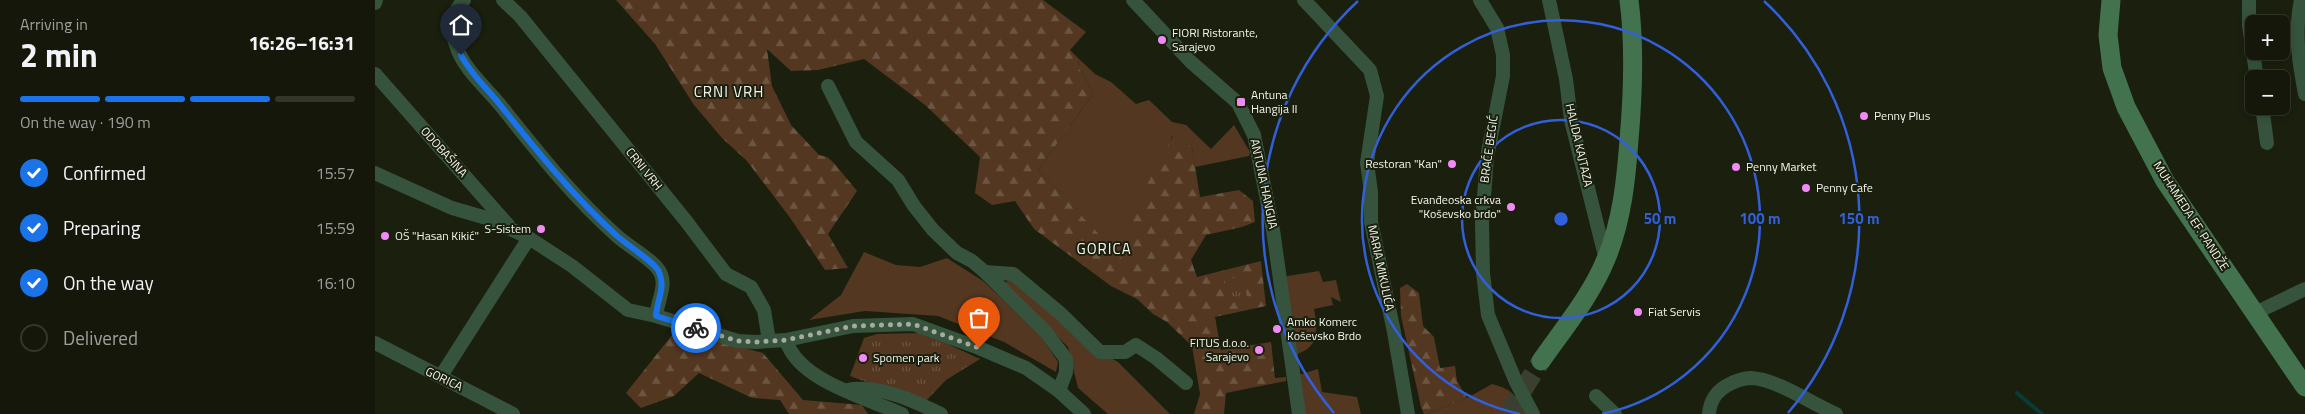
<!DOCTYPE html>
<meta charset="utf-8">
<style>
body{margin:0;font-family:"Titillium Web",sans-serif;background:#1d2013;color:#f1f3f6;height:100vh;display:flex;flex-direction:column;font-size:19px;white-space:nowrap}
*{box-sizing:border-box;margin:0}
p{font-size:16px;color:#9d9f9c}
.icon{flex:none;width:28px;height:28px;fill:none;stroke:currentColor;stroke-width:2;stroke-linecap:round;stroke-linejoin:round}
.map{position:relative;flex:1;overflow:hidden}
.details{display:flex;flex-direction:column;background:#14170a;width:375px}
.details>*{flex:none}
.controls{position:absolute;left:1870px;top:15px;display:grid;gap:10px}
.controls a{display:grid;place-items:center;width:45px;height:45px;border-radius:8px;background:#14170a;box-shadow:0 2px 8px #0003,0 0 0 1px #33362b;font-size:25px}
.pin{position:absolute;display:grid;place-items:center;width:42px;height:42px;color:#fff;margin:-51px -21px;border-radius:50% 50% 50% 0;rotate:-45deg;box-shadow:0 0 5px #0007}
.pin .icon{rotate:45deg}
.courier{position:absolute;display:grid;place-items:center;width:50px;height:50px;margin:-25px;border:4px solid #1a73e8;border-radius:50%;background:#fff;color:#222;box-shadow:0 1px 6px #0007}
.overview em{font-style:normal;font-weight:700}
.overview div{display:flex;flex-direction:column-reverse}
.overview{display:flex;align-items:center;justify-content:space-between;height:85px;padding:0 20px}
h1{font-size:32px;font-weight:700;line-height:38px}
.bar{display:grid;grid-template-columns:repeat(4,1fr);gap:8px 5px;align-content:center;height:60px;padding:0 20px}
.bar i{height:6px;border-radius:4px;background:#33362b}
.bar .current{background:#1a73e8}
.bar p{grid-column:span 4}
ol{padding:0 20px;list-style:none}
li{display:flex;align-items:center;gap:15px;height:55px}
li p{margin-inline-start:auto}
li .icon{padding:5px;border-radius:50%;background:#1a73e8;color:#fff;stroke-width:4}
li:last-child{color:#9d9f9c}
li i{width:28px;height:28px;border:2px solid #33362b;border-radius:50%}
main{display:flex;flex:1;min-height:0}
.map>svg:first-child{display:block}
.green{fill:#533721}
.forest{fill:url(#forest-firs)}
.park{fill:url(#park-tufts)}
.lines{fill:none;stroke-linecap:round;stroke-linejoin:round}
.stream{stroke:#073d36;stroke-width:4}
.secondary-tunnel{stroke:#3b3f2f;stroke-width:19;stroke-dasharray:19 9;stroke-linecap:butt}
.street{stroke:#36533d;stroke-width:14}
.secondary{stroke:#42724e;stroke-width:19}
.done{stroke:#a7ab9e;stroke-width:5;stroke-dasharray:0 9}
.route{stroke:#1a73e8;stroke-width:6}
.ring{fill:none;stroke:#325fda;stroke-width:2.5}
.poi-dot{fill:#f08bf5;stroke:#1a1f0e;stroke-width:2}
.labels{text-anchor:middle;stroke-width:4;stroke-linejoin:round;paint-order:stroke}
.poi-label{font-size:12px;fill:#f3f6eb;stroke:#1a1f0e;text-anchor:start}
.street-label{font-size:12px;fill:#f3f6eb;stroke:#1a1f0e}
.quarter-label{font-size:15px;letter-spacing:1px;fill:#f3f6eb;stroke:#1a1f0e}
.centre{fill:#325fda;stroke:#1a1f0e;stroke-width:2.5}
.ring-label{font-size:15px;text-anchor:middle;font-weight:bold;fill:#325fda;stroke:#1a1f0e;stroke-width:4;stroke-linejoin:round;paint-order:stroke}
</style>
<main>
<section class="details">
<div class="overview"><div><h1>2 min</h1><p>Arriving in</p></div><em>16:26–16:31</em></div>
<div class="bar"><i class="current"></i><i class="current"></i><i class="current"></i><i></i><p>On the way · 190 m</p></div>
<ol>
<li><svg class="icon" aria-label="check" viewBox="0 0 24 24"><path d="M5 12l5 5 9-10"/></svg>Confirmed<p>15:57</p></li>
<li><svg class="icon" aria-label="check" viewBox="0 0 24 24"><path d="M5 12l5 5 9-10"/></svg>Preparing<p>15:59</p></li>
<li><svg class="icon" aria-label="check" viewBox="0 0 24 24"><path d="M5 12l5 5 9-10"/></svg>On the way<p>16:10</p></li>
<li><i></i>Delivered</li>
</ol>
</section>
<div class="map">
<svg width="1930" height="414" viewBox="0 0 1930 414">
<defs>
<pattern id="forest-firs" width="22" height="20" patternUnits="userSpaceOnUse" patternTransform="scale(1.25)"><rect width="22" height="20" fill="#533721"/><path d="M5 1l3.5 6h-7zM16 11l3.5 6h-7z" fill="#6c5541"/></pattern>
<pattern id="park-tufts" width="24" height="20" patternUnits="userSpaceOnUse" patternTransform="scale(1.25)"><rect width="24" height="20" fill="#533721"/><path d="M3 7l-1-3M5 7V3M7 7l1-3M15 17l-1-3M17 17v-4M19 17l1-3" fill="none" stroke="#6c5541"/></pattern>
</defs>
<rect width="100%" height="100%" fill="#1a1f0e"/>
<g class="green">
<path d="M703,58L720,74L736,82L761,104L774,100L797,122L811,125L836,149L859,125L875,152L874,156L820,167L817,147L797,136L767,232L752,265L663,170L718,94L704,68Z"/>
<path d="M489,252L521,265L545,267L572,258L608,281L636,307L665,335L683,362L681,372L629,342L563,316L490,311L434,320L466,295Z"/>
<path d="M944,271L948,282L961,280L966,302L956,297L958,305L939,309C944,334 943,350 915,356L906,277Z"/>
<path d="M636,278L715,347L743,362L795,414H733L703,388L693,347L630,283Z"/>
<path d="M943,369L947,392L982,397L986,414H924L920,376Z"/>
<path d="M1117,384C1139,390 1140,395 1150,414H1052L1092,398Z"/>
</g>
<g class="forest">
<path d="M241,0H668L711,32L695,50L703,58L704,68L718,94L663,170L752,264L763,233L750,226L798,136L817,147L825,197L864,190L878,201L880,222L867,227L831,235L816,260L822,277L886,261L891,306L840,317L846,350L896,342L900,378L911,377V381L851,393L849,414H819L825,394L817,346L792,322L778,314L762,299L736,286L659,229L640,201L617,205L600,193L605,157L550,105L489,59L443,70L416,71L392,49L397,86L416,125L444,155L452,157L458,162L482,191L453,234L473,268L450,270L416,219L372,161L347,138L319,105L280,44Z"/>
<path d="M1032,284L1044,293L1048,326L1059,337L1065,368L1080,366L1082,381L1092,398L1052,414H1049L1046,407L1026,316L1025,288Z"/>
<path d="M301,330L388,353L428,400L487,405L493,414H414L405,400L377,398L324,373L299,396L266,408L251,393Z"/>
</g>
<g class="park">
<path d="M869,275L872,298L852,305L849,281Z"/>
<path d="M549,333L605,359L571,380L549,403L475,376L489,338L502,334Z"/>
</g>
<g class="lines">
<path class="stream" d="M1642,393L1667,414"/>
<path class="secondary-tunnel" d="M1133,414L1166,361"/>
<g class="street">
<path d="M89,0C76,13 75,28 81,45C88,69 111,87 126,106C162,151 198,197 242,236C254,247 273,256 283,269C294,283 282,301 281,316"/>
<path d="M128,0L145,16L311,221L351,274L376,287L389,310L394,341"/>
<path d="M758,0L816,62L863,103L879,135L898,230L924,414"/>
<path d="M929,0L995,70L1002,96L992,163L996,192V222L1019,332L1033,414"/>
<path d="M1105,0L1122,28L1128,55V76L1112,157L1107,223L1108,273L1113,315L1141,382L1158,414"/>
<path d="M1174,0L1191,79L1196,120L1231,260"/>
<path d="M1874,0V26L1882,79"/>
<path d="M1926,0C1919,33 1924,62 1930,94"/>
<path d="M0,3L1,0"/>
<path d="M0,74L133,225"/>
<path d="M453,86L481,142L523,180L539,206L558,230L582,253L597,261L610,272L670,331L691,359V372L684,391"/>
<path d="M1887,106L1892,143"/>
<path d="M0,173L77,208L115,219L154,238L197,266L253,310L281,316L363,341L381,342L411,340L478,326L538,324L604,348L651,368L684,391L709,414"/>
<path d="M610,272L638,274L686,314L725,352H750L761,345L781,358L811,383"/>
<path d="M1880,313L1930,289"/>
<path d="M411,340C423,381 492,398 527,414"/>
<path d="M0,343L138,414"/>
<path d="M66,376L154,238"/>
<path d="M472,390C503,384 539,401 566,414"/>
<path d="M1221,396L1240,414"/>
<path d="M1334,414C1335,401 1340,393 1351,386C1358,382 1368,378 1376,378C1402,379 1437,404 1461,414"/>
</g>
<g class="secondary">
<path d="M1736,0L1733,35L1737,68L1751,107L1790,181L1930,387"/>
<path d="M1166,361C1189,328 1216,296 1231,259C1247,221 1251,180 1254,140C1258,94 1260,46 1254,0"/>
</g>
</g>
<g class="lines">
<path class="done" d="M321,328L363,341L381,342L411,340L478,326L538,324L604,348"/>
<path class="route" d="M86,55C96,75 113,89 126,106C162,151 198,196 241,235C249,243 281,263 284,272C291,288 282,299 281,316L321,328"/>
</g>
<g class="ring">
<circle cx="1186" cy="219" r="99"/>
<path d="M1145 414A199 199 0 1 1 1227 414"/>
<path d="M959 413A298 298 0 0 1 983 1M1389 1A298 298 0 0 1 1413 413"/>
</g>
<g class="poi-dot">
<circle cx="787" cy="40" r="5"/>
<rect x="861" y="97" width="10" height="10" rx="2.5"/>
<circle cx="1489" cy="116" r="5"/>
<circle cx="1077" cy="164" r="5"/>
<circle cx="1361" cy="167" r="5"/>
<circle cx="1431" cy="188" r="5"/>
<circle cx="1136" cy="207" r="5"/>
<circle cx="166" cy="229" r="5"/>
<circle cx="10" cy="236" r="5"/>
<circle cx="1263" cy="312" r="5"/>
<circle cx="902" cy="329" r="5"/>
<circle cx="884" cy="350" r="5"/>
<circle cx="488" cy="358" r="5"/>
</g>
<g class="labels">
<g class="poi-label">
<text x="797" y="37">FIORI Ristorante,<tspan x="797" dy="14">Sarajevo</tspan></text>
<text x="876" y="99">Antuna<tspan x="876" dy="14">Hangija II</tspan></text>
<text x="1499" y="120">Penny Plus</text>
<text x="1067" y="168" text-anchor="end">Restoran "Kan"</text>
<text x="1371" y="171">Penny Market</text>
<text x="1441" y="192">Penny Cafe</text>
<text x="1126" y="204" text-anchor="end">Evanđeoska crkva<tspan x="1126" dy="14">"Koševsko brdo"</tspan></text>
<text x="156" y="233" text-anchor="end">S-Sistem</text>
<text x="20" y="240">OŠ "Hasan Kikić"</text>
<text x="1273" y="316">Fiat Servis</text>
<text x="912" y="326">Amko Komerc<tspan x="912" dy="14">Koševsko Brdo</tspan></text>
<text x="874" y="347" text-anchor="end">FITUS d.o.o.<tspan x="874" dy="14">Sarajevo</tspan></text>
<text x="498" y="362">Spomen park</text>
</g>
<g class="street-label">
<text transform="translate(1204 145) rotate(77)" y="4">HALIDA KAJTAZA</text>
<text transform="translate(1114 149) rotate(-82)" y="4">BRAĆE BEGIĆ</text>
<text transform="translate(69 152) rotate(48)" y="4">ODOBAŠINA</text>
<text transform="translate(269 169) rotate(51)" y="4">CRNI VRH</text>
<text transform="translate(889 184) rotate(78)" y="4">ANTUNA HANGIJA</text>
<text transform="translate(1816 216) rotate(57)" y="4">MUHAMEDA EF. PANDŽE</text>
<text transform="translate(1006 268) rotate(78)" y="4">MARIA MIKULIĆA</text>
<text transform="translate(69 379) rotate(25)" y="4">GORICA</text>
</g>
<g class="quarter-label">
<text x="354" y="97">CRNI VRH</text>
<text x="729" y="254">GORICA</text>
</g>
</g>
<circle cx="1186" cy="219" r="8" class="centre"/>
<g class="ring-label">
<text x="1285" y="224">50 m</text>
<text x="1385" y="224">100 m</text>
<text x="1484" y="224">150 m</text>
</g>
</svg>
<div class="controls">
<a>+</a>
<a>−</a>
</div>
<div class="pin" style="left:604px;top:348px;background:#ea580c"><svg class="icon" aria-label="bag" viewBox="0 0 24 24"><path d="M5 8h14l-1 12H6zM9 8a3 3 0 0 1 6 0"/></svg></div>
<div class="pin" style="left:86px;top:55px;background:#1f2937"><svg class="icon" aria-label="home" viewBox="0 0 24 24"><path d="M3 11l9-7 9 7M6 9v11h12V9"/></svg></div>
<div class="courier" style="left:321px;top:328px"><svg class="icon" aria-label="bike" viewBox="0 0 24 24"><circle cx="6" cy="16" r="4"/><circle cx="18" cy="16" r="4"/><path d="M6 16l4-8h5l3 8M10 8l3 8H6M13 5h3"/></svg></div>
</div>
</main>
